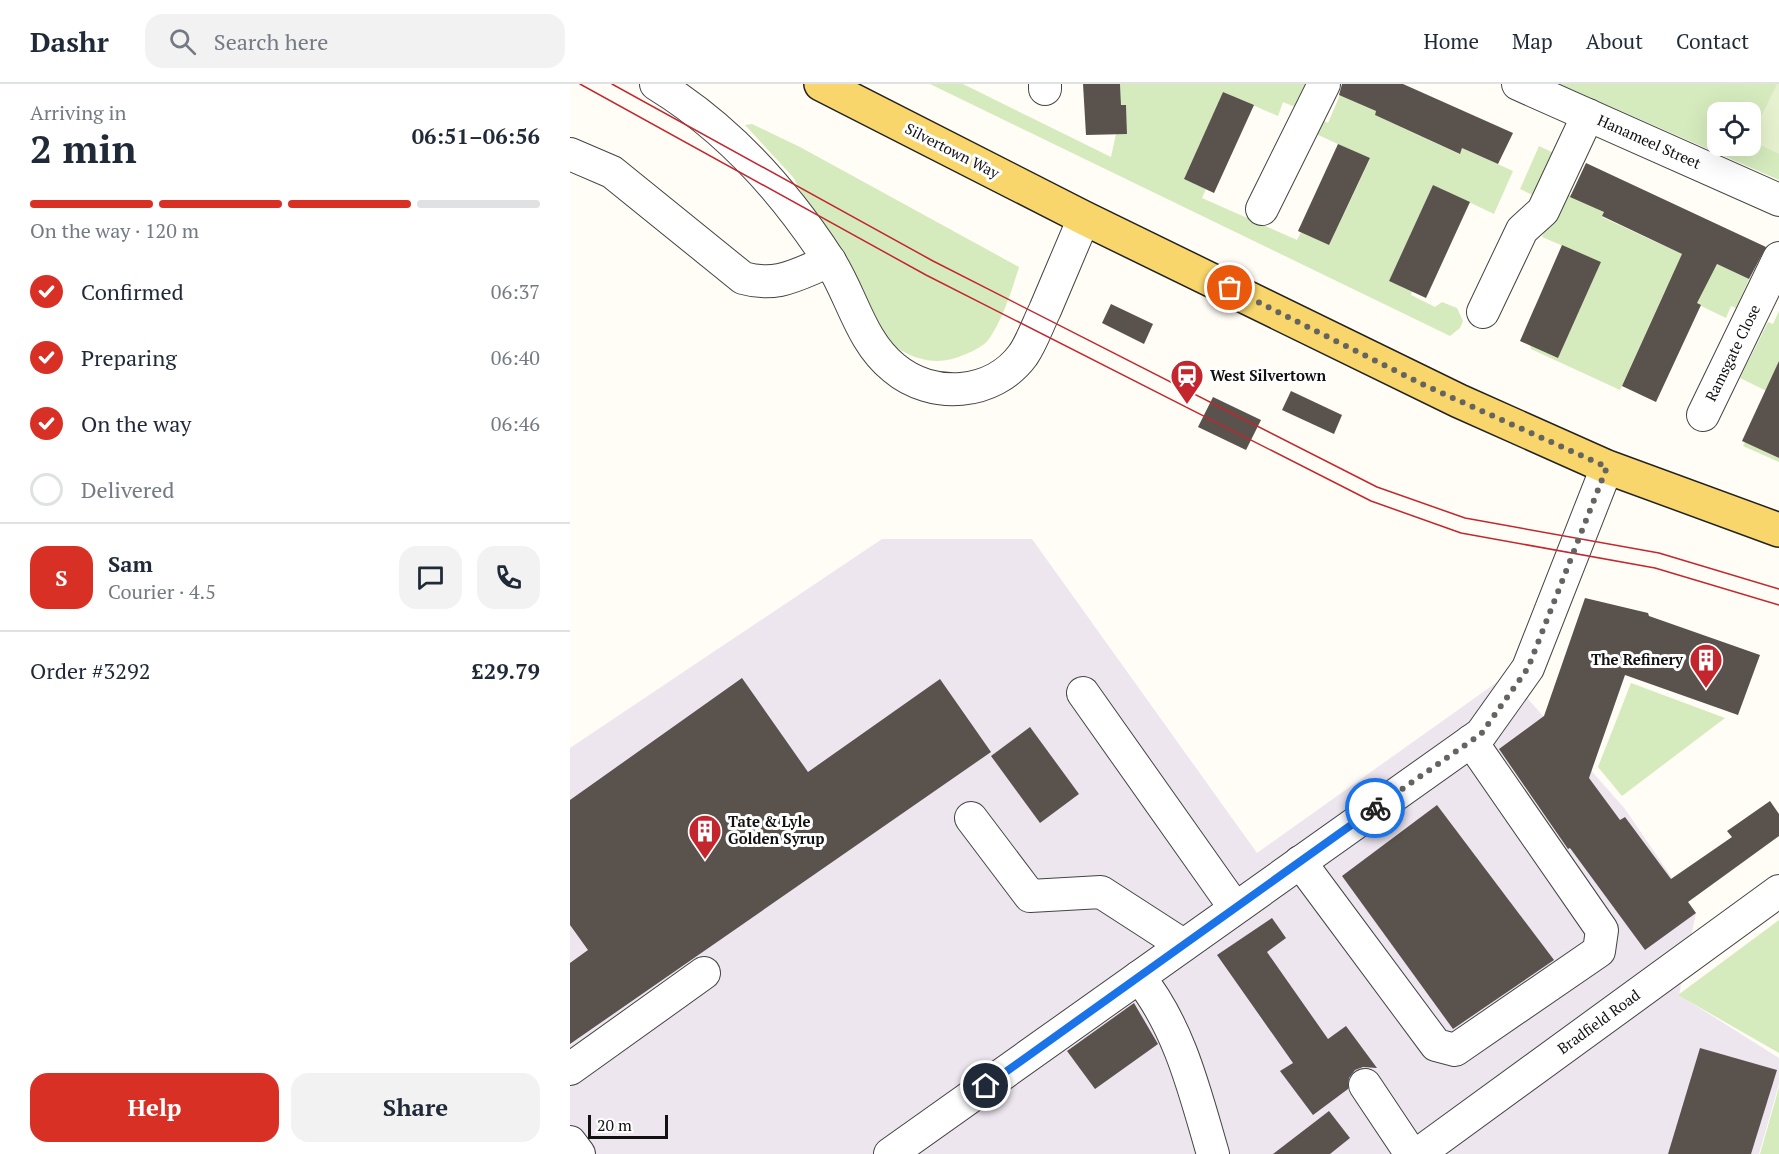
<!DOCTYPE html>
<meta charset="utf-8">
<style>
body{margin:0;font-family:"PT Serif",serif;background:#f2f2f3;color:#1f2937;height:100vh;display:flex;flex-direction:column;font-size:22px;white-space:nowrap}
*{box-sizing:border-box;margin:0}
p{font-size:20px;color:#747a83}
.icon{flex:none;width:33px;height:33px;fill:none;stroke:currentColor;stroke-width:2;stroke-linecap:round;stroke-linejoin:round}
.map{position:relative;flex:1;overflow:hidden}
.drawer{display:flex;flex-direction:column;background:#fff;width:570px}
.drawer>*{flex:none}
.tools{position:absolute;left:1137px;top:18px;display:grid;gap:12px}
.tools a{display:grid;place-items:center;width:54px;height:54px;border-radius:12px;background:#fff;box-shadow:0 6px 24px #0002;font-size:30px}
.scale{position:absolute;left:18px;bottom:15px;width:80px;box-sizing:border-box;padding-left:6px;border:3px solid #111;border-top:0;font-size:16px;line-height:21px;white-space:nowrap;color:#111;-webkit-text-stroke:4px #fff;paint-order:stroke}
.pin{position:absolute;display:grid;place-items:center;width:51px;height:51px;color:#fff;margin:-26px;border:3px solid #fff;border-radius:50%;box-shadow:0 2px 6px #0007}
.courier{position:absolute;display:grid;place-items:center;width:60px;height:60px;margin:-30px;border:4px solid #1a73e8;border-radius:50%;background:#fff;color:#222;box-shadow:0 2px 8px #0007}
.overview em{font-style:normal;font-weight:700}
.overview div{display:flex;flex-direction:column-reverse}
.overview{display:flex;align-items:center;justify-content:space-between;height:102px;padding:0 30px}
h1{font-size:39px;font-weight:700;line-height:45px}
.bar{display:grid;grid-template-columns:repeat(4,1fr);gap:9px 6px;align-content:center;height:72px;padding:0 30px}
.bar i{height:8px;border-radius:4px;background:#e0e1e3}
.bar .active{background:#d93025}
.bar p{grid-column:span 4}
.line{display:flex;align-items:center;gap:15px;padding:0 30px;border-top:2px solid #e0e1e3}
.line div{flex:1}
.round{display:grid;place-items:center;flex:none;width:63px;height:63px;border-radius:18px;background:#f2f2f3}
ol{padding:0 30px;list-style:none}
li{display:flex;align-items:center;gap:18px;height:66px}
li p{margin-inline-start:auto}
li .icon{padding:6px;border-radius:50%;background:#d93025;color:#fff;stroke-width:4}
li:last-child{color:#747a83}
li i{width:33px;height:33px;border:3px solid #e0e1e3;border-radius:50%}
.action{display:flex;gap:12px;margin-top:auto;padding:12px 30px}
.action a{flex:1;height:69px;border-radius:18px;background:#d93025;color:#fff;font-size:24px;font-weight:700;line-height:69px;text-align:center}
.action a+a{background:#f2f2f3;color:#1f2937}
header{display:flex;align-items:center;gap:36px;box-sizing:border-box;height:84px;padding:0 30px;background:#fff;border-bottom:2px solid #e0e1e3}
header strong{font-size:28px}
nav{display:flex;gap:33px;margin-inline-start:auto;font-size:21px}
.search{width:420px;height:54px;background:#f2f2f3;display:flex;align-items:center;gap:15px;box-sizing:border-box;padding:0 21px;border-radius:18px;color:#747a83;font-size:22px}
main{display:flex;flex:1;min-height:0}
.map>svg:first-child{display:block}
.industrial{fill:#eee6ef}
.green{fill:#d5ebbd;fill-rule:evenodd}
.pitch{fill:#e6f2cf}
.building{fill:#5a524d}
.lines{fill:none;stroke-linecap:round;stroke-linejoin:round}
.minor-casing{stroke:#444;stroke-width:34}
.major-casing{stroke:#222;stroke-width:36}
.minor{stroke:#fff;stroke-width:32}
.major{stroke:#f9d66b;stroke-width:33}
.tram{stroke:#c4262e;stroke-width:1.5}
.done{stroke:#646461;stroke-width:6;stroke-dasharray:0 10.8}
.route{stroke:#1a73e8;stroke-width:8}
.labels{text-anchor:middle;stroke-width:6;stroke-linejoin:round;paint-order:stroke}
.street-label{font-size:15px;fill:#111;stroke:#fff}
.poi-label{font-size:15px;font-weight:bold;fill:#111;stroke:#fff;text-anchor:start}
</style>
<header>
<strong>Dashr</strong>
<div class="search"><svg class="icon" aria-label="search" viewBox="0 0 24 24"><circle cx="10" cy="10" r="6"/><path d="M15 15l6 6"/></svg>Search here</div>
<nav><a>Home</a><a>Map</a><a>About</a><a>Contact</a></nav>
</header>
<main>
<section class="drawer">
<div class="overview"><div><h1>2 min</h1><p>Arriving in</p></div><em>06:51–06:56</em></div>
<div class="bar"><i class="active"></i><i class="active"></i><i class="active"></i><i></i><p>On the way · 120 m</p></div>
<ol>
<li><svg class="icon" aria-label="check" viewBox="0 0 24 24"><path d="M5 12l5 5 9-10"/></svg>Confirmed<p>06:37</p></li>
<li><svg class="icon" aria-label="check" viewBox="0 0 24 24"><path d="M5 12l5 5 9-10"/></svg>Preparing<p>06:40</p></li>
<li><svg class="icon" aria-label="check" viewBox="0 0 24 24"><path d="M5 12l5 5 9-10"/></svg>On the way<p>06:46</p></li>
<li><i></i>Delivered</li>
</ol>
<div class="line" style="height:108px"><b class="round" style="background:#d93025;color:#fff">S</b><div><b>Sam</b><p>Courier · 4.5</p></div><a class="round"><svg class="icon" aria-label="chat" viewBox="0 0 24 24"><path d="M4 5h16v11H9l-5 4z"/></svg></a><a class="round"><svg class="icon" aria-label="phone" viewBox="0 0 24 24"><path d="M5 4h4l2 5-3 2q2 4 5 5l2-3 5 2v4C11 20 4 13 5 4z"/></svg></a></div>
<div class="line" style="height:78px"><div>Order #3292</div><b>£29.79</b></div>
<div class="action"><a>Help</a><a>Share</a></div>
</section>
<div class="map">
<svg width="1209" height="1070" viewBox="0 0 1209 1070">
<rect width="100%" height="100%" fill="#fffdf5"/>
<path class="industrial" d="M312,455H462L687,769L937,591L1055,725L1126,829L1109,911L1209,974V1000L1189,1070H0V664Z"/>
<g class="green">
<path d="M360,0H393L541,73L546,50L557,49L556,21H551L550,0H735L725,23L713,18L708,32L653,8L614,95L636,105L632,114L727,156L731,148L759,161L800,75L744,49L751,35L758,39L770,11L806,27L805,31L889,70L892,64L943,87L924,130L863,101L819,197L842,207L841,211L865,223L872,218L887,224L893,237L890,244L880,252Z"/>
<path d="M989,0H1209V96ZM1148,28H1180V62H1148Z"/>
<path d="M182,40L230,63L449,183C442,206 433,235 419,255C414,262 403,267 396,270C364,285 336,274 312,252L223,93L175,41Z"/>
<path d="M969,62L986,70L967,113L950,105Z"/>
<path d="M992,107L1034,128L1032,133L1144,185L1147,180L1179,195L1166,224L1161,222L1156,234L1096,205L1050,306L961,265L960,261L988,273L1031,178L972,153Z"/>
<path d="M1209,227V313L1170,294L1198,238L1203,240Z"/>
<path d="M1175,358L1209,374V378L1173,362Z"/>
<path d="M1061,599L1155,634L1052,712L1028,683Z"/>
<path d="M1209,836V969L1108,911Z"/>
<path d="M1209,1003V1070H1190Z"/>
</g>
<path class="pitch" d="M1207,0H1209V70L1180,56Z"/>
<g class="building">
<path d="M513,0H550L551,21H556L557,50L516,51Z"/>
<path d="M772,0H833L943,49L928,80L892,64L890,70L805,31L806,27L769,11Z"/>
<path d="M653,8L684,21L644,109L614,95Z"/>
<path d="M768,60L800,74L759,161L728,147Z"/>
<path d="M1016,79L1196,163L1179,195L1147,180L1127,219L1131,221L1086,318L1052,302L1112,170L1032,132L1034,128L1000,113Z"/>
<path d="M863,101L900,118L856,214L819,197Z"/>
<path d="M992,161L1031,178L988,274L950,257Z"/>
<path d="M541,220L583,240L574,260L532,239Z"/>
<path d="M1209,277V374L1172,357Z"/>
<path d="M721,307L772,331L764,350L712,326Z"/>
<path d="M643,313L691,336L676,366L628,343Z"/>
<path d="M1015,514L1078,529L1079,532L1190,571L1168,631L1055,591L1019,694L1050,736L1055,733L1101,795L1162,753L1157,747L1200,717L1209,730V752L1118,818L1126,829L1075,866L1000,764L998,765L929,665L974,632Z"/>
<path d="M172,594L238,688L370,595L421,668L0,960V879L18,866L0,841V716Z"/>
<path d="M460,643L509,710L470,739L421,672Z"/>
<path d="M867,721L984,876L883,945L772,792Z"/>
<path d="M702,834L716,854L697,868L758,955L776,942L807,984L793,983L785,986L779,994L778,1005L743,1031L710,987L723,979L647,871Z"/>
<path d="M564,919L588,960L525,1005L497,967Z"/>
<path d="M1130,964L1207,986L1181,1070H1098Z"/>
<path d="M759,1027L780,1054L760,1070H703Z"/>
</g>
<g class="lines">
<defs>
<g id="minor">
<path d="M86,0C158,44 213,105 259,176C282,211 290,257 324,284C362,316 423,312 453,271C462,258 468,240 475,226C488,195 501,165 514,134"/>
<path d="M475,0V5"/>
<path d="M948,0L1209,116"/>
<path d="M0,70L42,88L173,194C208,204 227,190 260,177"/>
<path d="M692,125L754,0"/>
<path d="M913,228L952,146L973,127L1018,31"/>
<path d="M1133,331L1209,174"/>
<path d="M513,609L665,824"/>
<path d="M401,734L460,812L531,808L613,861"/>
<path d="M730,778L866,961L885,966L1029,867L1032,846L901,657"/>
<path d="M569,893C610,944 625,1009 643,1070"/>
<path d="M0,985L134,889"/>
<path d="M795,1001L841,1070"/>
<path d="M0,1058L9,1070"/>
<path d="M320,1070L911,650L958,584L1037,383"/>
<path d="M848,1070L1209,807"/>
</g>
<path id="major" d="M251,0L514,134L889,317L1037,383L1209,446"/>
</defs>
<use href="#minor" class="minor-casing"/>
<use href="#major" class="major-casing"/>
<use href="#minor" class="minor"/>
<use href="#major" class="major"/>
<g class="tram">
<path d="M10,0L356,191L801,417L891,449L1085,484L1209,521"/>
<path d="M42,0L363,177L807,403L895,434L1089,469L1209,505"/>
</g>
</g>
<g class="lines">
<path class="done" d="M660,204L854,301L1037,383L958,584L911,650L805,724"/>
<path class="route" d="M416,1002L805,724"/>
</g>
<defs>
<symbol id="station-pin" viewBox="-11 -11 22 30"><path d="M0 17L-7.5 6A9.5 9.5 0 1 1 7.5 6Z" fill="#c4262e" stroke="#fff"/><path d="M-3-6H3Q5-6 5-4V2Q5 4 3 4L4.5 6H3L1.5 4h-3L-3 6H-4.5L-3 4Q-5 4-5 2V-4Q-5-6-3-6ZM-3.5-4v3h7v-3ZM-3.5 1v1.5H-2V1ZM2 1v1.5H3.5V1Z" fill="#fff"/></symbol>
<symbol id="building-pin" viewBox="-11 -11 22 30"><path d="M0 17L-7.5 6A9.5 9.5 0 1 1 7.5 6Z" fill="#c4262e" stroke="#fff"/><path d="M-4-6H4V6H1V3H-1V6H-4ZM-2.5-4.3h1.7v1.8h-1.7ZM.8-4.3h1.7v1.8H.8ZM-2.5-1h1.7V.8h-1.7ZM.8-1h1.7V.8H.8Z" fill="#fff"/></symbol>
</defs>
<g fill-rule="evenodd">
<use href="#station-pin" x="598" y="273" width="38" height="52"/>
<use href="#building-pin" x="1117" y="557" width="38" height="52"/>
<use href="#building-pin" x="116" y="728" width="38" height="52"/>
</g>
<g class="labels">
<g class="street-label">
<text transform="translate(1079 58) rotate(24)" y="5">Hanameel Street</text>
<text transform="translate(382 67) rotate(27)" y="5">Silvertown Way</text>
<text transform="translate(1163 269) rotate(-64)" y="5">Ramsgate Close</text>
<text transform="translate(1029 938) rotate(-36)" y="5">Bradfield Road</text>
</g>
<g class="poi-label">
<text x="640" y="297">West Silvertown</text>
<text x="1113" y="581" text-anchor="end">The Refinery</text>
<text x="158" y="743">Tate &amp; Lyle<tspan x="158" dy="17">Golden Syrup</tspan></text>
</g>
</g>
</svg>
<div class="tools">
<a><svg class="icon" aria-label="locate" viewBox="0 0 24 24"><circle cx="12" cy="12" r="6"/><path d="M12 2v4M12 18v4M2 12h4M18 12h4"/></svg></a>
</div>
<div class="scale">20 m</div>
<div class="pin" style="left:660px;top:204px;background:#ea580c"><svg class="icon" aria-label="bag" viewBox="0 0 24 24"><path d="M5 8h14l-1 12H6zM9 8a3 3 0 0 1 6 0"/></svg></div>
<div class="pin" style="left:416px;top:1002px;background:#1f2937"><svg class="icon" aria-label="home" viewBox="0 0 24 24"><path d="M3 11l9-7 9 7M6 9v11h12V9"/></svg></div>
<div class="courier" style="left:805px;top:724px"><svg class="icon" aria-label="bike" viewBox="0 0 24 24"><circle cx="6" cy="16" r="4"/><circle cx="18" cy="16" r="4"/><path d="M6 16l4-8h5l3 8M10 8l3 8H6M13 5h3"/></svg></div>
</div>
</main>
